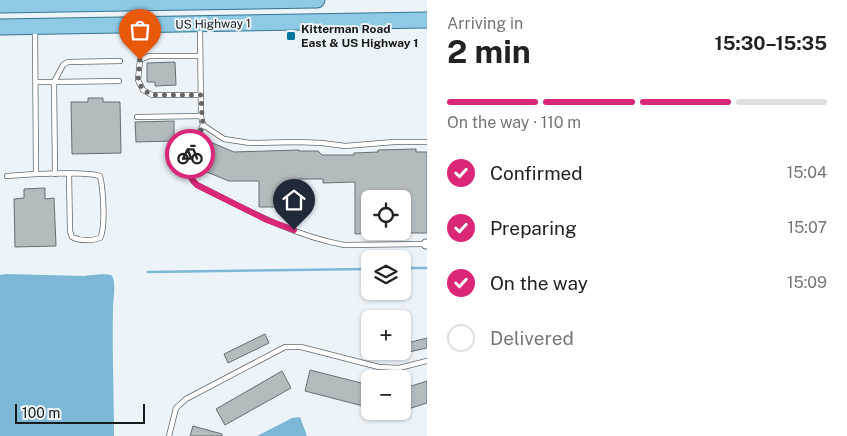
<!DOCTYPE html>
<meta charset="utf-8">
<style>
body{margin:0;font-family:"Public Sans",sans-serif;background:#f6f6f6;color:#222;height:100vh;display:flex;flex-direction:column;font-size:19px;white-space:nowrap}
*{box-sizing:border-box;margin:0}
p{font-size:16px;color:#767676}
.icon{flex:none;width:28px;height:28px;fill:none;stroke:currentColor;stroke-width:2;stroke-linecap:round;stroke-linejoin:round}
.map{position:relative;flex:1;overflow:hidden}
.sheet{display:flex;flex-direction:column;background:#fff;width:420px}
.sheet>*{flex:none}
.controls{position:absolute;left:361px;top:190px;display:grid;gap:10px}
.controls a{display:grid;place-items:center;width:50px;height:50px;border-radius:8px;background:#fff;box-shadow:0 1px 4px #0004;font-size:25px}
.scale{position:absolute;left:15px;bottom:12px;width:130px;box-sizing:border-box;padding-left:5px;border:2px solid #171a1b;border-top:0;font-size:14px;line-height:18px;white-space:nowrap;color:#171a1b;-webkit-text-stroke:4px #edf4f9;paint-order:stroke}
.pin{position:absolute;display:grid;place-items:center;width:42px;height:42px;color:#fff;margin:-51px -21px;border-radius:50% 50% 50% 0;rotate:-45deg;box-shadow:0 0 5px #0007}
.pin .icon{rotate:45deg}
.courier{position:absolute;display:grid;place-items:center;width:50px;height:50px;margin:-25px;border:4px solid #db2777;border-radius:50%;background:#fff;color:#222;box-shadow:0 1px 6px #0007}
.head em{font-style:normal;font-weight:700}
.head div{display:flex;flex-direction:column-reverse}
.head{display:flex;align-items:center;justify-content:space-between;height:85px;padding:0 20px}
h1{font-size:32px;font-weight:700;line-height:38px}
.bar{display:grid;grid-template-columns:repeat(4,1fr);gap:8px 5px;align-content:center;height:60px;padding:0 20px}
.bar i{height:6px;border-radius:4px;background:#e0e0e0}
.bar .selected{background:#db2777}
.bar p{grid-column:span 4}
ol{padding:0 20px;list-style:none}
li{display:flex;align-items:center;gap:15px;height:55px}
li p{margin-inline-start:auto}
li .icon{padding:5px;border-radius:50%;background:#db2777;color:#fff;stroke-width:4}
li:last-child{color:#767676}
li i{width:28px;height:28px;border:2px solid #e0e0e0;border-radius:50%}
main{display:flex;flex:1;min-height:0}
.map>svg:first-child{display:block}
.water{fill:#7db7d6}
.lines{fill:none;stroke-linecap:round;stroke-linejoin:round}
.stream{stroke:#7db7d6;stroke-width:2.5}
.building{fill:#b4bbbf;stroke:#686f73}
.lane-casing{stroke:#636a6e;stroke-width:6}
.street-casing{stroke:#636a6e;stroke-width:11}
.primary-casing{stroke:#357593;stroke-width:17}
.lane{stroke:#fff;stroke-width:4.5}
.street{stroke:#fff;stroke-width:9}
.primary{stroke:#8fcae5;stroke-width:15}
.done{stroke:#626669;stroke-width:5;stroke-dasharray:0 9}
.route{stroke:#db2777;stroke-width:6}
.poi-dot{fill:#0876a1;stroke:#edf4f9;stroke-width:2}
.labels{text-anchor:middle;stroke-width:4;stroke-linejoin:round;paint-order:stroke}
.street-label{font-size:12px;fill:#171a1b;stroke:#edf4f9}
.poi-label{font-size:12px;font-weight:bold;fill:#171a1b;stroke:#edf4f9;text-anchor:start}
</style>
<main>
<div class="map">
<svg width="427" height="436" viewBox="0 0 427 436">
<rect width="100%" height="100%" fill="#edf4f9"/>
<g class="water">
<path d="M6,274L84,276C89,275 106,273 111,275C117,279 113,302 113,309C112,351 114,394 114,436H0V275Z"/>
<path d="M300,417L307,436H257L292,418Z"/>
</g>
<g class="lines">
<g class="stream">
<path d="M402,268H427"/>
<path d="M148,272L370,269"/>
</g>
</g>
<g class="building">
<path d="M175,62L176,85L155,86V82H147V63Z"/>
<path d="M88,98H103V102H120L121,153L72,154L71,102H88Z"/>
<path d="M174,121V141L136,142L135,122Z"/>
<path d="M203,139L234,152L299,150V151H318L322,155H354V153L378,152V150L416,149V152H427V233H402V199H370V233L355,234V182L323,183V179H299L300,207H259V181H229L192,166Z"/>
<path d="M45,188V199L54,198L56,246L15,247L14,199L24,198V189Z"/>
<path d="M265,334L269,343L228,363L224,354Z"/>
<path d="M427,338V348L409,352L407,343Z"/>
<path d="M310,370L369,385L363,406L305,391Z"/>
<path d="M282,371L291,388L225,425L216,409Z"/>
<path d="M427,381V403L402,411V389Z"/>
<path d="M193,426L222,434V436H190Z"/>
</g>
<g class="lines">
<defs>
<g id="lane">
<path d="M200,25L201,116L203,125L224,139L250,143L298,142L322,143L345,146L394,142H427"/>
<path d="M35,28L36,174C54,174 84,171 100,176C103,188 106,228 100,238C91,241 80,241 72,237L70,231L69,174"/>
<path d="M200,56H149L140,60L138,80L143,90L152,95H201"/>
<path d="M36,82H54L63,65L68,62L120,61"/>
<path d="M137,117L201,116"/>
<path d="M203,125C194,144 177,168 197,185C245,209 291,235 344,245L426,244"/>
<path d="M55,174L54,82L119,81"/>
<path d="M7,176L36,174"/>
<path d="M169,436L176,408L186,399L285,347H301L379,367L399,368L427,361"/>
</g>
<path id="street" d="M426,244H427"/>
<g id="primary">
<path d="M0,5L317,0"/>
<path d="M0,27L427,20"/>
</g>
</defs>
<use href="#lane" class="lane-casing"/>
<use href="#street" class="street-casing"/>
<use href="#primary" class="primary-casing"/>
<use href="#lane" class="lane"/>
<use href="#street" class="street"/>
<use href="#primary" class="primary"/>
</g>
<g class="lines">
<path class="done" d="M140,60L138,80L143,90L152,95H201L202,116L203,125L190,154"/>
<path class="route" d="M190,154C186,166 187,176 197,185L267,220L294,230"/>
</g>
<rect class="poi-dot" x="286" y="31" width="10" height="10" rx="2.5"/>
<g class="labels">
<g class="street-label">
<text transform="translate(213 24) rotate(-1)" y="4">US Highway 1</text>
</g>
<g class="poi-label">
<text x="301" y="33">Kitterman Road<tspan x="301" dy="14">East &amp; US Highway 1</tspan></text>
</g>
</g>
</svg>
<div class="controls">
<a><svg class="icon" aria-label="locate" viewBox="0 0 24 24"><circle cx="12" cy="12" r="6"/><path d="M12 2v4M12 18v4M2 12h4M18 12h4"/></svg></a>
<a><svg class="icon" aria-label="layers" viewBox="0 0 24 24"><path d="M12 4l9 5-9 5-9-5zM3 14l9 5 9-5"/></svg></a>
<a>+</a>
<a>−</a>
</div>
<div class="scale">100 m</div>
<div class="pin" style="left:140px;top:60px;background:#ea580c"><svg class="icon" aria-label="bag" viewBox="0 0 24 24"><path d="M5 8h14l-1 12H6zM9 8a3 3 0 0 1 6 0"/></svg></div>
<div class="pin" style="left:294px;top:230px;background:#1f2937"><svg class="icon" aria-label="home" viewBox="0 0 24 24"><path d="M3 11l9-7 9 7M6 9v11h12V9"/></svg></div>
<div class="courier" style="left:190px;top:154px"><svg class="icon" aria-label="bike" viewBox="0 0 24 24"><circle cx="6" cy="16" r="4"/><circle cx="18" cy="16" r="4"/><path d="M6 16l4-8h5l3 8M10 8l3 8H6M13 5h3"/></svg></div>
</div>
<section class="sheet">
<div class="head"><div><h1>2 min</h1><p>Arriving in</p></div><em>15:30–15:35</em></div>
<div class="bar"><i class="selected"></i><i class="selected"></i><i class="selected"></i><i></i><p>On the way · 110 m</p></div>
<ol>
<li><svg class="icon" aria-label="check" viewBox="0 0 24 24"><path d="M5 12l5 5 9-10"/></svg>Confirmed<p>15:04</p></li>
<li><svg class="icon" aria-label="check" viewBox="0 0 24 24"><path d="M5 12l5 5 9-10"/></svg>Preparing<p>15:07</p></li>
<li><svg class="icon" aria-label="check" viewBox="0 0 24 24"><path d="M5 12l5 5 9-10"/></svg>On the way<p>15:09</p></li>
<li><i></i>Delivered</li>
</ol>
</section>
</main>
